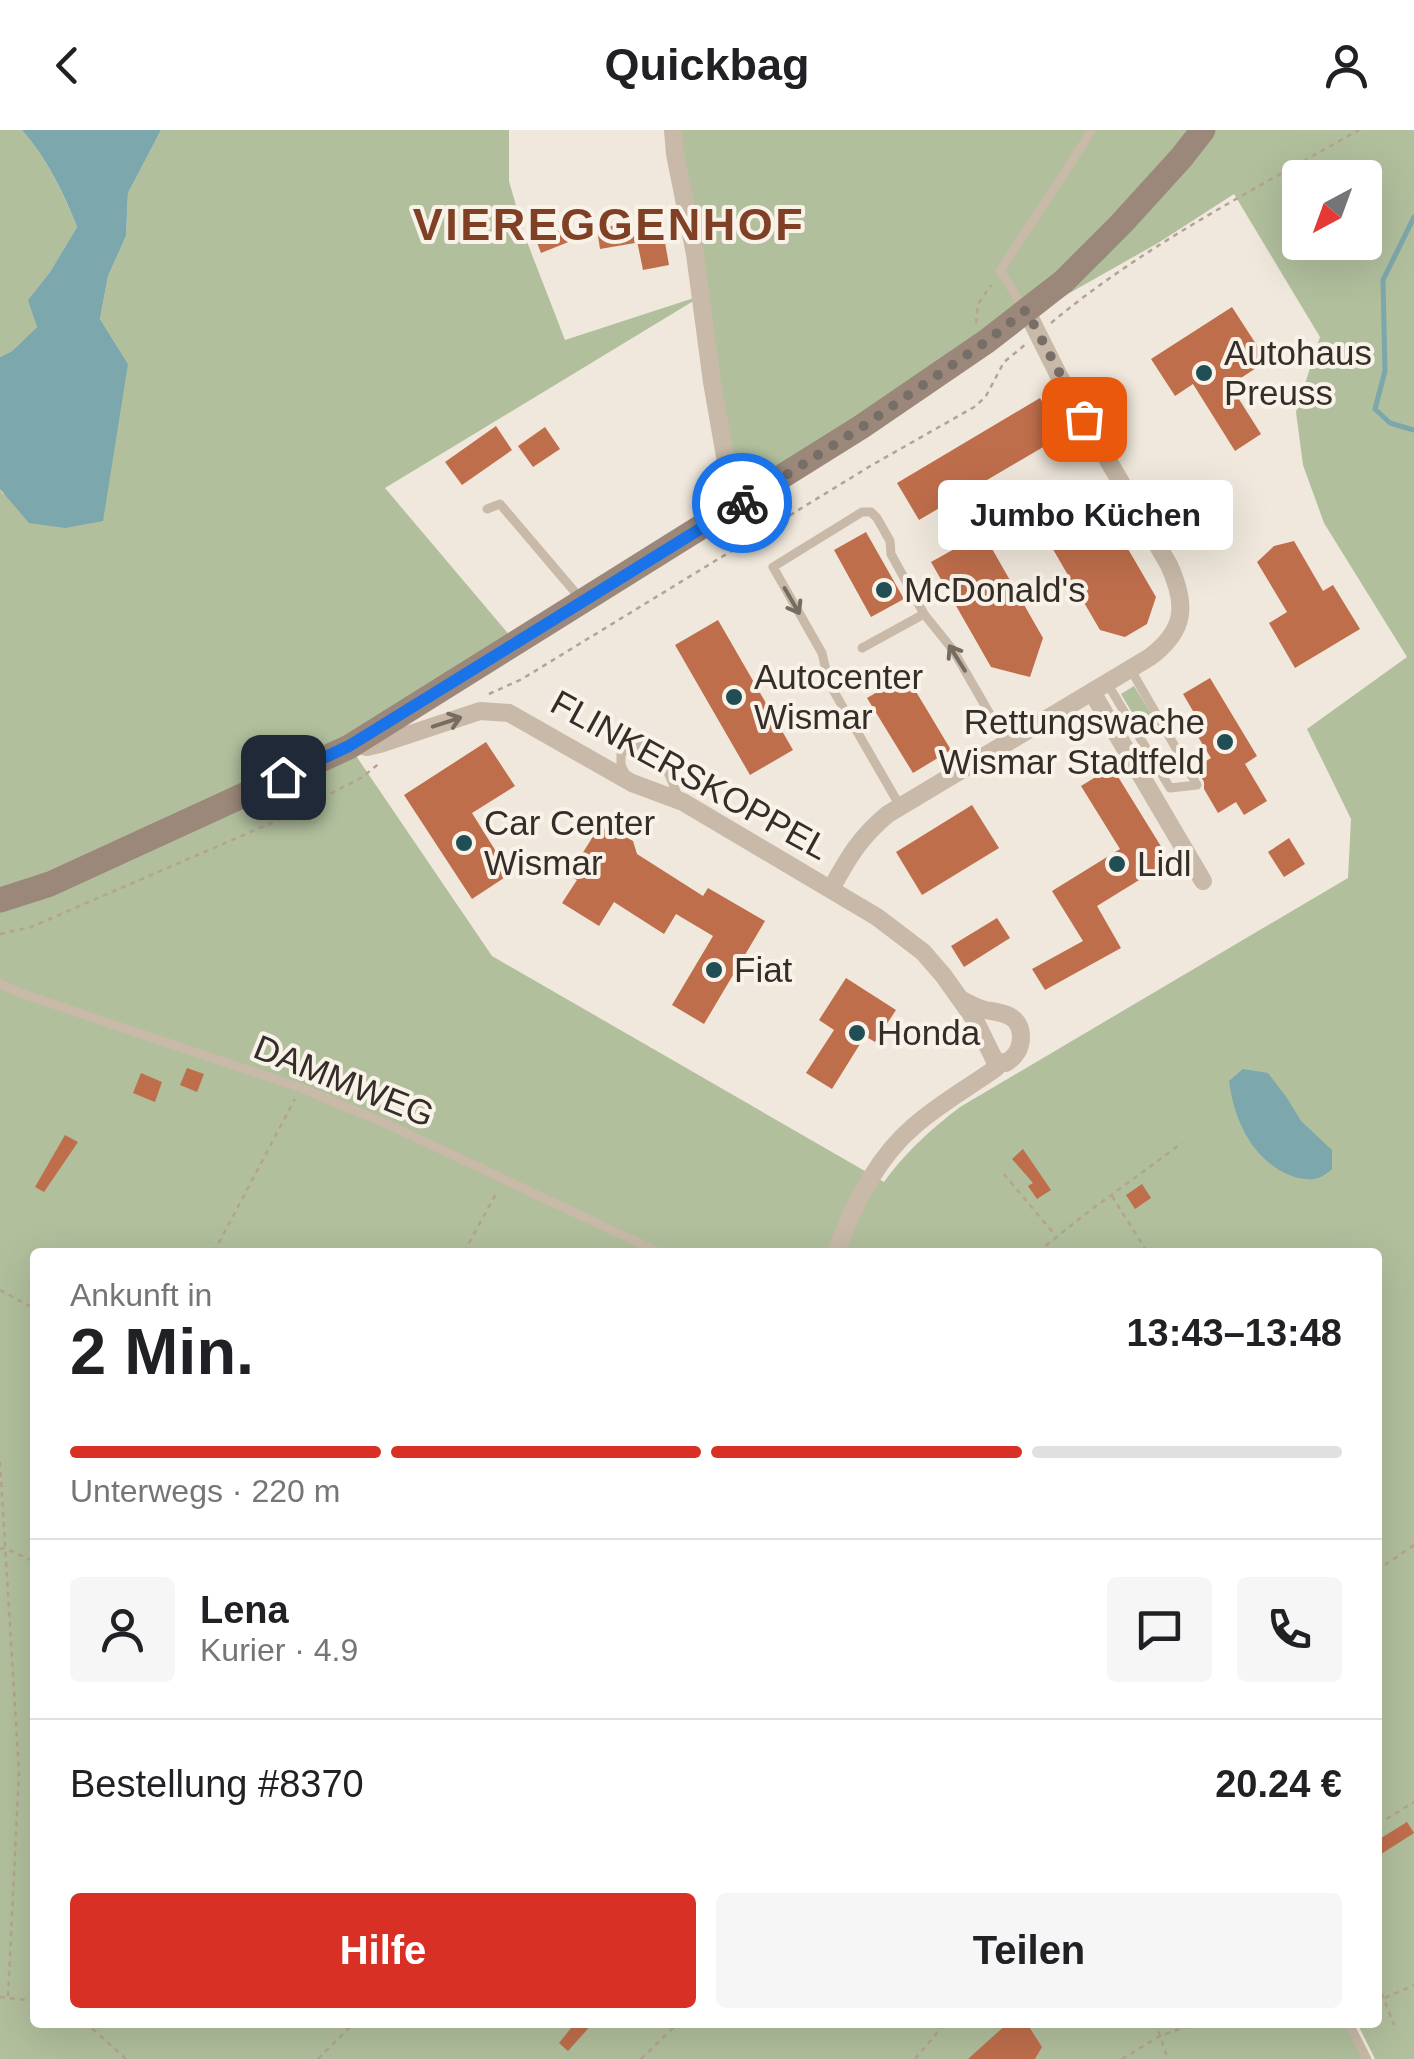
<!DOCTYPE html>
<html lang="de">
<meta charset="utf-8">
<style>
body{margin:0;font-family:Arial,sans-serif;background:#f6f6f6;color:#202124;height:100vh;display:flex;flex-direction:column;font-size:38px;white-space:nowrap}
*{box-sizing:border-box;margin:0}
p{font-size:32px;color:#757577}
.icon{flex:none;width:55px;height:55px;fill:none;stroke:currentColor;stroke-width:2;stroke-linecap:round;stroke-linejoin:round}
.map{position:relative;flex:1;overflow:hidden}
.details{position:absolute;left:30px;top:1118px;width:1352px;height:780px;display:flex;flex-direction:column;background:#fff;border-radius:10px;box-shadow:0 10px 40px #0002}
.details>*{flex:none}
.needle{width:65px;rotate:221deg}
.buttons{position:absolute;left:1282px;top:30px;display:grid;gap:20px}
.buttons a{display:grid;place-items:center;width:100px;height:100px;border-radius:10px;background:#fff;box-shadow:0 10px 40px #0002;font-size:50px}
.pin{position:absolute;display:grid;place-items:center;width:85px;height:85px;color:#fff;margin:-42px;border-radius:20px;box-shadow:0 5px 15px #0006}
.courier{position:absolute;display:grid;place-items:center;width:100px;height:100px;margin:-50px;border:8px solid #1a73e8;border-radius:50%;background:#fff;color:#222;box-shadow:0 2px 12px #0007}
.bubble{position:absolute;height:70px;border-radius:10px;background:#fff;box-shadow:0 10px 40px #0002;font-size:32px;font-weight:700;line-height:70px;text-align:center}
.overview em{font-style:normal;font-weight:700}
.overview div{display:flex;flex-direction:column-reverse}
.overview{display:flex;align-items:center;justify-content:space-between;height:170px;padding:0 40px}
h1{font-size:65px;font-weight:700;line-height:75px}
.bar{display:grid;grid-template-columns:repeat(4,1fr);gap:15px 10px;align-content:center;height:120px;padding:0 40px}
.bar i{height:12px;border-radius:8px;background:#e0e0e0}
.bar .selected{background:#d93025}
.bar p{grid-column:span 4}
.line{display:flex;align-items:center;gap:25px;padding:0 40px;border-top:2px solid #e0e0e0}
.line div{flex:1}
.round{display:grid;place-items:center;flex:none;width:105px;height:105px;border-radius:10px;background:#f6f6f6}
.primary-button{display:flex;gap:20px;margin-top:auto;padding:20px 40px}
.primary-button a{flex:1;height:115px;border-radius:10px;background:#d93025;color:#fff;font-size:40px;font-weight:700;line-height:115px;text-align:center}
.primary-button a+a{background:#f6f6f6;color:#202124}
header{display:flex;justify-content:space-between;align-items:center;height:130px;padding:0 40px;background:#fff;font-size:45px;font-weight:700}
.map>svg:first-child{display:block}
.green{fill:#b1bf9d;fill-rule:evenodd}
.water{fill:#7ca7ac}
.lines{fill:none;stroke-linecap:round;stroke-linejoin:round}
.stream{stroke:#7ca7ac;stroke-width:5}
.building{fill:#bf6e4b}
.path{stroke:#b4a393;stroke-width:2.5;stroke-dasharray:5 5;stroke-linecap:butt}
.service{stroke:#c8b9a8;stroke-width:9}
.minor{stroke:#c8b9a8;stroke-width:18}
.secondary{stroke:#9b887a;stroke-width:25}
.oneway{stroke:#776c62}
.done{stroke:#766e67;stroke-width:10;stroke-dasharray:0 18}
.route{stroke:#1a73e8;stroke-width:12}
.poi-dot{fill:#204e54;stroke:#f8f2e8;stroke-width:4}
.labels{text-anchor:middle;stroke-width:8;stroke-linejoin:round;paint-order:stroke}
.poi-label{font-size:35px;fill:#352d28;stroke:#f8f2e8;text-anchor:start}
.street-label{font-size:35px;fill:#352d28;stroke:#f8f2e8}
.district-label{font-size:45px;font-weight:bold;letter-spacing:2.5px;fill:#804026;stroke:#f8f2e8}
</style>
<header><svg class="icon" aria-label="back" viewBox="0 0 24 24"><path d="M15 5l-7 7 7 7"/></svg>Quickbag<svg class="icon" aria-label="person" viewBox="0 0 24 24"><circle cx="12" cy="8" r="4"/><path d="M4 21q1-7 8-7t8 7"/></svg></header>
<div class="map">
<svg width="1414" height="1929" viewBox="0 0 1414 1929">
<rect width="100%" height="100%" fill="#f0e8dc"/>
<g class="green">
<path d="M0,0H22C47,29 63,62 77,97L50,142L29,169L37,197L12,221L0,227Z"/>
<path d="M161,0H509V51L524,104L565,210L700,166L673,0H1414V1929H1375L1357,1893L1378,1892V1122H35V1892H1348L1367,1929H0V359L3,364L128,234L100,189L108,146L126,106L128,63ZM1300,48H1365V112H1300ZM1234,64L1320,207L1296,282L1303,335L1324,393L1407,527L1307,599L1351,689L1348,748L960,977C929,1001 907,1021 884,1052L492,826L350,617L517,514L385,358L700,167L734,372L1036,182L1158,113Z"/>
<path d="M1134,556L1157,593L1143,601L1121,564Z"/>
</g>
<g class="water">
<path d="M22,0H161L128,63L126,106L108,146L100,189L128,234L103,391L65,398L29,393L0,359V227L12,221L37,197L28,170L50,142L77,97C63,61 47,29 22,0Z"/>
<path d="M1243,939L1268,943L1287,968L1301,991L1332,1020V1039C1328,1042 1324,1046 1318,1048C1309,1051 1295,1048 1287,1044C1251,1027 1234,989 1229,951Z"/>
</g>
<g class="lines">
<path class="stream" d="M1414,87L1383,150L1385,241L1375,279L1390,293L1414,300"/>
</g>
<g class="building">
<path d="M632,92L635,113L600,119L597,99Z"/>
<path d="M572,96L576,109L541,123L536,110Z"/>
<path d="M663,101L669,135L643,140L636,106Z"/>
<path d="M1232,177L1267,231L1230,255L1261,304L1235,321L1193,254L1175,266L1151,229Z"/>
<path d="M1040,268L1062,306L919,390L897,353Z"/>
<path d="M496,296L512,320L462,355L445,332Z"/>
<path d="M545,297L560,319L533,337L518,316Z"/>
<path d="M1096,364L1156,467L1147,494L1125,507L1100,500L1040,397Z"/>
<path d="M866,402L904,469L871,487L834,420Z"/>
<path d="M983,403L1043,508L1030,547L991,537L931,432Z"/>
<path d="M1294,411L1323,461L1333,455L1360,499L1295,538L1269,493L1287,482L1257,432L1274,416Z"/>
<path d="M718,490L793,620L750,645L675,515Z"/>
<path d="M906,545L951,620L913,643L867,568Z"/>
<path d="M1210,548L1257,626L1245,634L1267,671L1244,685L1236,672L1218,683L1204,659V652L1196,637L1211,628L1192,597L1200,593L1183,564Z"/>
<path d="M486,612L515,656L472,683L510,744L472,769L404,665Z"/>
<path d="M1112,637L1170,731L1097,776L1121,818L1045,860L1032,839L1083,811L1052,761L1120,719L1081,656Z"/>
<path d="M972,675L999,718L922,765L896,722Z"/>
<path d="M609,698L633,711L637,724L703,766L708,758L765,791L704,894L672,875L713,806L676,784L664,804L614,772L599,796L562,773L577,750L569,745L597,700Z"/>
<path d="M1289,708L1305,734L1284,747L1268,722Z"/>
<path d="M997,788L1010,808L964,837L951,816Z"/>
<path d="M846,848L896,880L875,912L865,906L832,959L806,943L834,900L819,890Z"/>
<path d="M187,938L204,944L197,962L180,955Z"/>
<path d="M141,943L162,952L155,972L133,963Z"/>
<path d="M65,1005L78,1012L44,1062L35,1057Z"/>
<path d="M1023,1019L1051,1060L1037,1069L1028,1056L1033,1053L1012,1029Z"/>
<path d="M1142,1054L1151,1068L1135,1079L1126,1065Z"/>
<path d="M1407,1692L1414,1703L1378,1726V1710Z"/>
<path d="M576,1892H594L568,1921L559,1913Z"/>
<path d="M1009,1892H1026L1042,1917L1035,1929H968Z"/>
</g>
<g class="lines">
<g class="path">
<path d="M976,193L978,174L991,155"/>
<path d="M1051,193C1143,116 1255,59 1359,0"/>
<path d="M489,564L522,549L872,335L976,276L986,266L1004,232L1026,214"/>
<path d="M0,804L31,797L276,691L361,648L381,632"/>
<path d="M1004,1044L1055,1105"/>
<path d="M1112,1066L1147,1122"/>
<path d="M214,1122L295,969"/>
<path d="M464,1122L497,1062"/>
<path d="M1038,1122L1084,1085L1182,1013"/>
<path d="M0,1160L35,1179"/>
<path d="M0,1332L19,1642L8,1867"/>
<path d="M0,1419L5,1418L35,1432"/>
<path d="M1378,1432L1382,1437L1414,1415"/>
<path d="M1378,1694L1414,1672"/>
<path d="M1378,1854L1394,1895"/>
<path d="M0,1867L35,1871"/>
<path d="M1385,1868L1414,1855"/>
<path d="M85,1892L126,1929"/>
<path d="M1155,1892L1168,1929"/>
<path d="M318,1929L355,1892"/>
<path d="M641,1929L679,1892"/>
<path d="M915,1929L946,1892"/>
<path d="M1122,1929L1160,1906L1199,1892"/>
</g>
<g class="service">
<path d="M1024,178L1000,141L1092,0"/>
<path d="M487,379L500,374L580,468"/>
<path d="M862,518L924,484"/>
<path d="M1107,553L1170,658L1197,655L1131,540"/>
<path d="M627,647L621,635V624C629,616 640,613 651,617L663,630L678,666"/>
<path d="M900,676L829,553L822,523L773,437L862,382H871L877,388L890,411L891,424L924,484L953,520L1006,612"/>
<path d="M0,854L26,865L301,958L387,994L658,1122"/>
<path d="M1348,1892L1367,1929"/>
</g>
<g class="minor">
<path d="M673,0L675,24L695,124L712,252L734,378"/>
<path d="M1092,562L1203,751"/>
<path d="M354,614L367,617L380,614L480,581L509,583L632,653L683,672L877,787L923,822L943,845L975,890L995,931L996,938C968,958 939,974 913,997C877,1028 852,1078 836,1122"/>
<path d="M831,759C848,728 860,707 888,684L1150,527C1186,500 1187,475 1169,435L1059,246L1026,180"/>
<path d="M962,870C970,874 977,878 985,880C1002,883 1020,884 1021,906C1021,919 1016,926 1006,933L995,931"/>
</g>
<path class="secondary" d="M0,770L50,754L349,617L861,297L987,211L1064,151L1121,94L1181,28L1203,0"/>
</g>
<defs><path id="oneway-shaft" d="M-6 0H5M1.5-3L5.5 0L1.5 3" fill="none" stroke-width="1.6" stroke-linecap="round" stroke-linejoin="round" transform="scale(2.5)"/></defs>
<g class="oneway">
<use href="#oneway-shaft" transform="translate(792 471) rotate(60)"/>
<use href="#oneway-shaft" transform="translate(957 528) rotate(-122)"/>
<use href="#oneway-shaft" transform="translate(447 592) rotate(-18)"/>
</g>
<g class="lines">
<path class="done" d="M742,373L862,297L987,211L1026,180L1084,289"/>
<path class="route" d="M283,647L349,616L742,373"/>
</g>
<g class="poi-dot">
<circle cx="1204" cy="243" r="10"/>
<circle cx="884" cy="460" r="10"/>
<circle cx="734" cy="567" r="10"/>
<circle cx="1225" cy="612" r="10"/>
<circle cx="464" cy="713" r="10"/>
<circle cx="1117" cy="734" r="10"/>
<circle cx="714" cy="840" r="10"/>
<circle cx="857" cy="903" r="10"/>
</g>
<g class="labels">
<g class="poi-label">
<text x="1224" y="235">Autohaus<tspan x="1224" dy="40">Preuss</tspan></text>
<text x="904" y="472">McDonald's</text>
<text x="754" y="559">Autocenter<tspan x="754" dy="40">Wismar</tspan></text>
<text x="1205" y="604" text-anchor="end">Rettungswache<tspan x="1205" dy="40">Wismar Stadtfeld</tspan></text>
<text x="484" y="705">Car Center<tspan x="484" dy="40">Wismar</tspan></text>
<text x="1137" y="746">Lidl</text>
<text x="734" y="852">Fiat</text>
<text x="877" y="915">Honda</text>
</g>
<g class="street-label">
<text transform="translate(690 645) rotate(29)" y="12">FLINKERSKOPPEL</text>
<text transform="translate(344 951) rotate(22)" y="12">DAMMWEG</text>
</g>
<g class="district-label">
<text x="609" y="110">VIEREGGENHOF</text>
</g>
</g>
</svg>
<div class="buttons">
<a><svg class="needle" viewBox="-14 -14 28 28"><path d="M0-13l5 13h-10z" fill="#e53935"/><path d="M0 13l5-13h-10z" fill="#757577"/></svg></a>
</div>
<div class="pin" style="left:1084px;top:289px;background:#ea580c"><svg class="icon" aria-label="bag" viewBox="0 0 24 24"><path d="M5 8h14l-1 12H6zM9 8a3 3 0 0 1 6 0"/></svg></div>
<div class="pin" style="left:283px;top:647px;background:#1f2937"><svg class="icon" aria-label="home" viewBox="0 0 24 24"><path d="M3 11l9-7 9 7M6 9v11h12V9"/></svg></div>
<div class="courier" style="left:742px;top:373px"><svg class="icon" aria-label="bike" viewBox="0 0 24 24"><circle cx="6" cy="16" r="4"/><circle cx="18" cy="16" r="4"/><path d="M6 16l4-8h5l3 8M10 8l3 8H6M13 5h3"/></svg></div>
<div class="bubble" style="left:938px;top:350px;width:295px">Jumbo Küchen</div>
<section class="details">
<div class="overview"><div><h1>2 Min.</h1><p>Ankunft in</p></div><em>13:43–13:48</em></div>
<div class="bar"><i class="selected"></i><i class="selected"></i><i class="selected"></i><i></i><p>Unterwegs · 220 m</p></div>
<div class="line" style="height:180px"><a class="round"><svg class="icon" aria-label="person" viewBox="0 0 24 24"><circle cx="12" cy="8" r="4"/><path d="M4 21q1-7 8-7t8 7"/></svg></a><div><b>Lena</b><p>Kurier · 4.9</p></div><a class="round"><svg class="icon" aria-label="chat" viewBox="0 0 24 24"><path d="M4 5h16v11H9l-5 4z"/></svg></a><a class="round"><svg class="icon" aria-label="phone" viewBox="0 0 24 24"><path d="M5 4h4l2 5-3 2q2 4 5 5l2-3 5 2v4C11 20 4 13 5 4z"/></svg></a></div>
<div class="line" style="height:130px"><div>Bestellung #8370</div><b>20.24 €</b></div>
<div class="primary-button"><a>Hilfe</a><a>Teilen</a></div>
</section>
</div>
